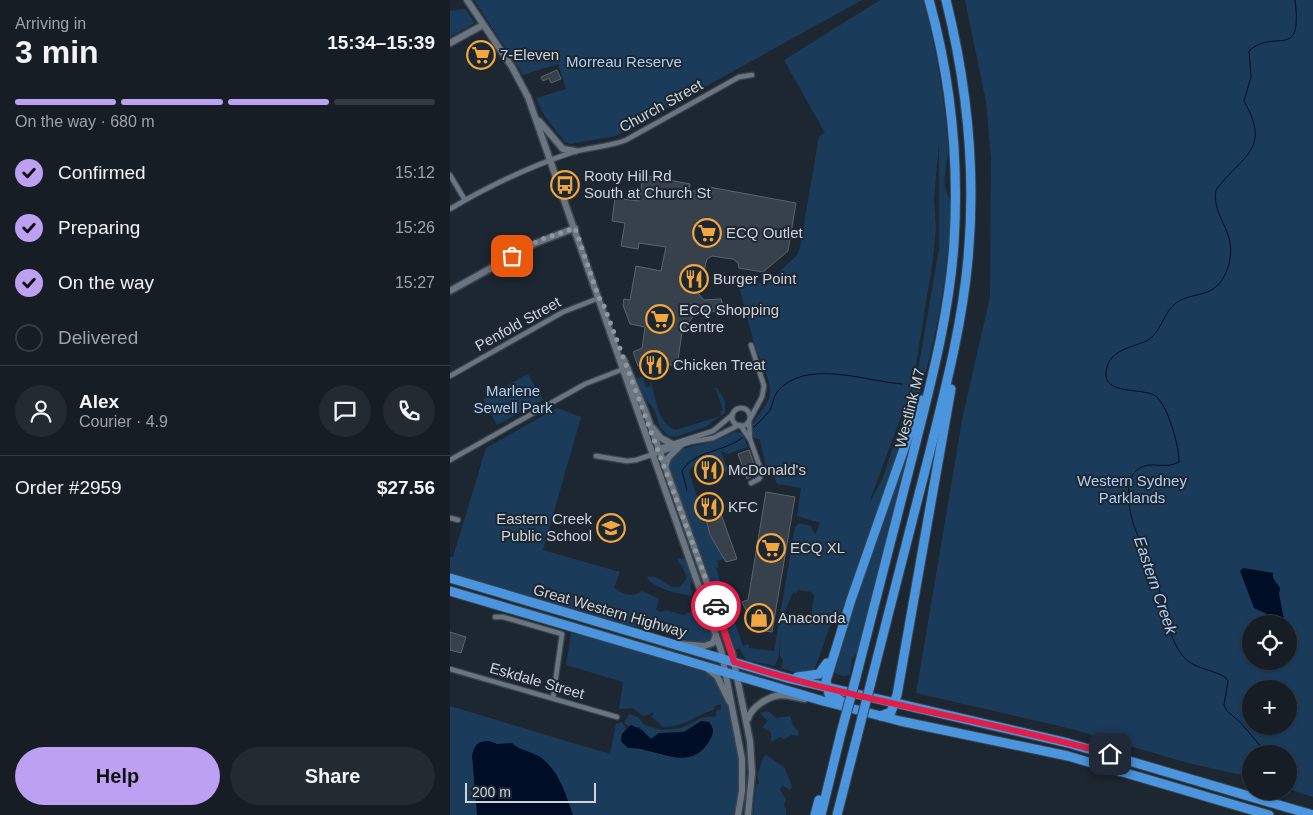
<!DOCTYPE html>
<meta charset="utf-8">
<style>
body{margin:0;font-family:Arial,sans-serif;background:#232a32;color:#f1f3f6;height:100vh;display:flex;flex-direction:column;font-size:19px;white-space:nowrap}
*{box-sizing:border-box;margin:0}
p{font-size:16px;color:#9ea2a7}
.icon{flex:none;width:28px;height:28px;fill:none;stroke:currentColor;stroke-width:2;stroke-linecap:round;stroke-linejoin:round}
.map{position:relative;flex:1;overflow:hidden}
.side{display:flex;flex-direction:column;background:#161d25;width:450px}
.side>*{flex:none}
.fabs{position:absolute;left:792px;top:615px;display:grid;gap:10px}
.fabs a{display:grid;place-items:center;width:55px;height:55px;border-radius:50%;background:#161d25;box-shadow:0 1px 4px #0004,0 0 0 1px #353b42;font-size:25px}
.scale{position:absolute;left:15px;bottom:12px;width:131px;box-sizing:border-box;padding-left:5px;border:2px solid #cdd3da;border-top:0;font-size:14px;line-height:18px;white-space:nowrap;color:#cdd3da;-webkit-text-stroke:4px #1d2731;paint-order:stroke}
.pin{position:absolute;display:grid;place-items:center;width:42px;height:42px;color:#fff;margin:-21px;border-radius:10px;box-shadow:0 2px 8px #0006}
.courier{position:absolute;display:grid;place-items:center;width:50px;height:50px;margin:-25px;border:4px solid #e11d48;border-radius:50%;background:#fff;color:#222;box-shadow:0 1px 6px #0007}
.headline em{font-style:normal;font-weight:800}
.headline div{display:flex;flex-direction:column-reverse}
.headline{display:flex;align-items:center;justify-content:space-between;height:85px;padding:0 15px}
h1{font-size:32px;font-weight:800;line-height:38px}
.bar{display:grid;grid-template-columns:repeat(4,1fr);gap:8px 5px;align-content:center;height:60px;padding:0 15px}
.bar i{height:6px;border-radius:4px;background:#353b42}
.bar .active{background:#bca0f2}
.bar p{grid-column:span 4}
.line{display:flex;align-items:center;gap:12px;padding:0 15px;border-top:1px solid #353b42}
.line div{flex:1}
.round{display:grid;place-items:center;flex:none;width:52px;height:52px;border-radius:26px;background:#232a32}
ol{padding:0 15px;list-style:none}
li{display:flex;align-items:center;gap:15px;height:55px}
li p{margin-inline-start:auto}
li .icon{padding:5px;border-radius:50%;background:#bca0f2;color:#111;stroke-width:4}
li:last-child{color:#9ea2a7}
li i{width:28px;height:28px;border:2px solid #353b42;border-radius:50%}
.button{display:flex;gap:10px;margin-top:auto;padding:10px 15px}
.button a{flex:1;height:58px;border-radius:30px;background:#bca0f2;color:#111;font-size:20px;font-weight:800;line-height:58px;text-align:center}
.button a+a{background:#232a32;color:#f1f3f6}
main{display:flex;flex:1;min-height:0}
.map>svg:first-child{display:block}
.green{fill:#1b3b5b;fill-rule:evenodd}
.water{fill:#000d26}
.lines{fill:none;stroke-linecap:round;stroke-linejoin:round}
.stream{stroke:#000d26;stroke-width:1}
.building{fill:#36414c;stroke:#596470}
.street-casing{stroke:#3a434b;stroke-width:7}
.secondary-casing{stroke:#3a434b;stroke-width:9}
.highway-casing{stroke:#3a434b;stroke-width:11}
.street{stroke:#6a7582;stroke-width:4.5}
.secondary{stroke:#6a7582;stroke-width:6}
.highway{stroke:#4b95df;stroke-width:9}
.highway-bridge-casing{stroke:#3a434b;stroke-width:11;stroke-linecap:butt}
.highway-bridge{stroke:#4b95df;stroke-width:9}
.done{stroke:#8f979f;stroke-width:5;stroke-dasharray:0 9}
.route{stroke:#e11d48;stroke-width:6}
.labels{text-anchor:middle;stroke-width:4;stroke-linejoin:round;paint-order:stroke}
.poi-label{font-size:15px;fill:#cdd3da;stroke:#1d2731;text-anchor:start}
.park-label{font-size:15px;fill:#adcff3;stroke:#1d2731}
.street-label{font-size:15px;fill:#cdd3da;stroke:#1d2731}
.water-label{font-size:16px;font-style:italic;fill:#adcff4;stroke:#1d2731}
</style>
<main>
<section class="side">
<div class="headline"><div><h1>3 min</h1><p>Arriving in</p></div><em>15:34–15:39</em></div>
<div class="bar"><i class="active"></i><i class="active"></i><i class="active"></i><i></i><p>On the way · 680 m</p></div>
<ol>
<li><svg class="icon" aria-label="check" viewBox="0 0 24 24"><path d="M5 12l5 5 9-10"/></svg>Confirmed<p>15:12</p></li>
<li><svg class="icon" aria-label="check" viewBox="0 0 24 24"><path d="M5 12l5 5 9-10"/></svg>Preparing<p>15:26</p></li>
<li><svg class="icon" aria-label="check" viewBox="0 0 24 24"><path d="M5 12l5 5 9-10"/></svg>On the way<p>15:27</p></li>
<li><i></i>Delivered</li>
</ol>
<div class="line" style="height:90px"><a class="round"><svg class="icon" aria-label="person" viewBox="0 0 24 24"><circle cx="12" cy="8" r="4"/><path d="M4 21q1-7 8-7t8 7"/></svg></a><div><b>Alex</b><p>Courier · 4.9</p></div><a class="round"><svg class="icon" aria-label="chat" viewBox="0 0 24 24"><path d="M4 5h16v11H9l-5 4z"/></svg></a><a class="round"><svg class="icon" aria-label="phone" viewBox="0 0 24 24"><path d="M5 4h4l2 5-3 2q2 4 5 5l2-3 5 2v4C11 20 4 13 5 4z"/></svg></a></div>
<div class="line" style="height:65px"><div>Order #2959</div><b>$27.56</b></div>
<div class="button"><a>Help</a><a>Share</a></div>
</section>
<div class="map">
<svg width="863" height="815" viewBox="0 0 863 815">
<rect width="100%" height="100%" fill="#1d2731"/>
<g class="green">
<path d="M24,0H412L166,136L120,144L115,142L94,115L86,98L116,89L108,64L73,75Z"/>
<path d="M430,0H474C486,48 494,96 498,145C499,159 493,174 495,187C496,192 499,196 500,201C503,218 499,240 497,258C485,381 435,497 391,612L384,618L386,610L365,668L367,672L354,675L331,668L333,660L330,656L331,627L329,655L325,666L296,660L289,648L286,650C265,588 240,529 218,468L220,459L233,449L267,440L285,432L293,433L297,447L278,454L271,451L278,471L275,472L271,461L267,458L241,468L239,472L260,535L274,559L267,561L269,567L266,568L293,646L299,644V648L324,651L345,527L349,523L361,526L365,535L370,523L347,516L351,488L327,484L323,474L316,468L310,440L303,437C297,417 322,409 320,389C319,376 311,362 306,349C299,327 294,304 288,282L289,280L317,284L347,255L350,248L369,136L375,133L334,60ZM489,142V249L467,376L432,480L419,503L463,384L483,258L486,228L484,199ZM348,590L362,592L364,595L361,618L334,614L343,592L347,593Z"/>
<path d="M515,0H863V797L839,789V754H801V777L738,763L622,729L466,693L513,415L540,297L541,158L536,102ZM801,624H839V661H801ZM801,689H839V726H801Z"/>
<path d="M15,9L25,23L0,37V11Z"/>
<path d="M78,374L93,400L47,425L33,399Z"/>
<path d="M193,377L196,387L201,386L200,382L203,381L201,383C206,399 209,426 226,430L271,416L270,411L273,410L266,390L262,389L267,388L275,401V413L255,427L225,437L219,436L210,427L204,409L194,397L187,378Z"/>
<path d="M107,408L131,417L93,550L170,572L164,588C172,594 183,598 192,591L209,599L206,610L211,612L216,610L233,615L252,607L262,637L259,642L253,645L201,629L172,625L0,573V557H3L36,448Z"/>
<path d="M461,440H463L408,652L402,659L400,675L392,676L385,673L386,659Z"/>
<path d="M229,558L234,559L242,580L240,587L243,592L241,596C228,593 203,589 197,577C209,575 214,584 223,587H230L237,578L232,566L227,560Z"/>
<path d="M121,633L130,635L134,634L263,674C289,705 291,771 285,815H0V706L160,754L166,724L172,722L176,729L172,734L171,741L191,727H180L174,723L179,714L188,717L194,725L211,730L232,728L251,718L266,716V711L271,709V704L265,706L264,710C244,715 238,726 213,727L202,717L204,712L194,716L182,708L169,709L173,682L116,665ZM239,730L212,754L192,750L198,737L204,739L209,733H227Z"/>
<path d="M318,711L327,718L340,716L343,725L349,732L348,736L342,735L334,739L330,737L321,742V732L312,727L318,721L310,713Z"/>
<path d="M316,755L335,768L342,787L340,790L332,785L330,790L336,799L334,806L336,809V815H303L306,785L309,784L307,777L313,758Z"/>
</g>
<g class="water">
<path d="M793,568L823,573V578L830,588L829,594L835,624H826L815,613L804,608L790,571Z"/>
<path d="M251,721L259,722C264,728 264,733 260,740C239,776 207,746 178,748L171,741L172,734L181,725L192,730L201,739L209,733L234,732Z"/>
<path d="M39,741L47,744L62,743C70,751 81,751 90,757C109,770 116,795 123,815H27L22,755C25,744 28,741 39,741Z"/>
</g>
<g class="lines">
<g class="stream">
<path d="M304,427C309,422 316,416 320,410C323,405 323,397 327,392C355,358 414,381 452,384"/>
<path d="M237,490L232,471C243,451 274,452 292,438"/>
<path d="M817,754L791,723L777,711L774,705L778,681L775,677C762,669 742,669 732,655C714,630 714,599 704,571C697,552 685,535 681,515C678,503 676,483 683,474C697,457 713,471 729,462C729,445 719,411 708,398C698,386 653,397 656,372C659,345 691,348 702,337C712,328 714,312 726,303C744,290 765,301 777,270C791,233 761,219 766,190C792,155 822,150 794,101L801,77L799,51C825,27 853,63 845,0"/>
</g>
</g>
<g class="building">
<path d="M107,70L111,79L101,83L99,78L93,81L91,77Z"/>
<path d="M193,175L240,184L239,190L258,193L259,187L346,203L338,251L313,272L289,268L288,263L283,259L262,256L257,259L253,274L249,273L247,292L254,300L271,299L275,312L247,311L232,332L227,366L214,364L210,369L196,374L193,365L188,366L183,352L192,348L195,327L180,324L173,305L174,299L180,300L186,266L211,271L216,247L189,243L188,249L171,246L175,223L162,221L165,198L189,201Z"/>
<path d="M299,450L307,473L297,479L288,454Z"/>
<path d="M265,462L269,473L253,478L250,467Z"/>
<path d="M316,492L345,497L322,632L298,628L295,622L297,612L292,602L298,600Z"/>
<path d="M261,500L267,516L271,514L287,559L276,562L260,535L252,503Z"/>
<path d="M0,632L16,637L11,653L0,650Z"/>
</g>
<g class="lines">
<defs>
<g id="street">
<path d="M0,175L15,200"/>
<path d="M0,209C40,185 79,167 123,152C140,147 159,147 176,140L289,77L302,75"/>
<path d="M0,376L113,312L149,298"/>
<circle cx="291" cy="417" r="9"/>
<path d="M300,419L312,397L314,386L301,345"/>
<path d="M299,421L300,439L312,473L309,479L301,483"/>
<path d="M291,426L299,438"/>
<path d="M207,449L263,431L282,415"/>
<path d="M146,456L177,461L186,460L240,442L263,438L289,425"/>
<path d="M0,460L135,384L176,368"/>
<path d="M0,518L8,520"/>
<path d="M45,617H53L112,634L103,698"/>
<path d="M0,669L167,717"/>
</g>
<g id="secondary">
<path d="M17,0L62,67L78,97L271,650L292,759V791L288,815"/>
<path d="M0,43L33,25"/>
<path d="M89,121L113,149L125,151"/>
<path d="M0,291L86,243L125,228"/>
<path d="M174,360L196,413L282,653L300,741L302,773L298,815"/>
<path d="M203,428L211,438L222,444"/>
<path d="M215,467L218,458L231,445"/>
<path d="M229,644L254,646L263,643L266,635"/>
<path d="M259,670L267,676L279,701"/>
<path d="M298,719C301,707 319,696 331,695C339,695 347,698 355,699"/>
</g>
<g id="highway">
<path d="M0,578L337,678L618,743L863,815"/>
<path d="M0,591L373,701L450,721L618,756L819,815"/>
<path d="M347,677L369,674L377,663"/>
<path d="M405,681C424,608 442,535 461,462C479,390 499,318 504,243C509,162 501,79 479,0"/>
<path d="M420,686C439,609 460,532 479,455C495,390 512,326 518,259C526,172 517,84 496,0"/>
<path d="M393,702L379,694L376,681L401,600L471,400"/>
<path d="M431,716L441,712L447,695L501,389"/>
<path d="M365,815L369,800"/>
<path d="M371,815L391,733"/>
<path d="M387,815L407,737"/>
</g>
</defs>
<use href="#street" class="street-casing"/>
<use href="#secondary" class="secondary-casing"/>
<use href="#highway" class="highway-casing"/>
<use href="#street" class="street"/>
<use href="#secondary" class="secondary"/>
<use href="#highway" class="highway"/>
<defs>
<g id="highway-bridge">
<path d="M391,733L405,681"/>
<path d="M407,737L420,686"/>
</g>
</defs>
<use href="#highway-bridge" class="highway-bridge-casing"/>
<use href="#highway-bridge" class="highway-bridge"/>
</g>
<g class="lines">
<path class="done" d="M62,256L90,240L125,228L149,298L153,303L266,606"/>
<path class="route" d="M266,606L284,662C407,701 536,720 660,754"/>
</g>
<defs>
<symbol id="supermarket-ring" viewBox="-11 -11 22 22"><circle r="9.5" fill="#1d2731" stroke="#f1a640" stroke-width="1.5"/><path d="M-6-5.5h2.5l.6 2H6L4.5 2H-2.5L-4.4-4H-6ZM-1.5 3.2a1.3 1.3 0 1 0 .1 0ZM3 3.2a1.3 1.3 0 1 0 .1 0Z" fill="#f1a640"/></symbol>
<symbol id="bus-ring" viewBox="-11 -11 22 22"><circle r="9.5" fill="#1d2731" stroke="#f1a640" stroke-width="1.5"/><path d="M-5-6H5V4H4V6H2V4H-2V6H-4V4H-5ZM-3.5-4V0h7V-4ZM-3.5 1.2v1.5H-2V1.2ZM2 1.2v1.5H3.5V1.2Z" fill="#f1a640"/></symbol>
<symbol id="restaurant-ring" viewBox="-11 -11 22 22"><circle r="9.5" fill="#1d2731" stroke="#f1a640" stroke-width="1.5"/><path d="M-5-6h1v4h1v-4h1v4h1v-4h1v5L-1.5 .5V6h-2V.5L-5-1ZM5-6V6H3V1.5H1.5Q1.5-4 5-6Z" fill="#f1a640"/></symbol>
<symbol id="school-ring" viewBox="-11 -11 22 22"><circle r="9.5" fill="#1d2731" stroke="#f1a640" stroke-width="1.5"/><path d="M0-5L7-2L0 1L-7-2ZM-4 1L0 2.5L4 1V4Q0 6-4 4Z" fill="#f1a640"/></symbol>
<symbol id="shop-ring" viewBox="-11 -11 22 22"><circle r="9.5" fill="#1d2731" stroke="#f1a640" stroke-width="1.5"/><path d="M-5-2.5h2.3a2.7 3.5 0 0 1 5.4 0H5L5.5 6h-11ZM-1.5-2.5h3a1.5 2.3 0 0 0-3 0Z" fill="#f1a640"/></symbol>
</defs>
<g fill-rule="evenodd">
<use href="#supermarket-ring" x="15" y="39" width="32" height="32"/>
<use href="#bus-ring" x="99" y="169" width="32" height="32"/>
<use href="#supermarket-ring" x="241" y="217" width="32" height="32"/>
<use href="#restaurant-ring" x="228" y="263" width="32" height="32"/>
<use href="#supermarket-ring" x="194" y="303" width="32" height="32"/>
<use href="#restaurant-ring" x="188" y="349" width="32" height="32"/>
<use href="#restaurant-ring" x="243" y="454" width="32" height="32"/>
<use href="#restaurant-ring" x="243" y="491" width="32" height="32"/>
<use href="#school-ring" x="145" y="512" width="32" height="32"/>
<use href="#supermarket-ring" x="305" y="532" width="32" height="32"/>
<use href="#shop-ring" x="293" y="602" width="32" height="32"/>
</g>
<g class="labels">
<g class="poi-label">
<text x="50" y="60">7-Eleven</text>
<text x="134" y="181">Rooty Hill Rd<tspan x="134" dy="17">South at Church St</tspan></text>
<text x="276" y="238">ECQ Outlet</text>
<text x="263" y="284">Burger Point</text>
<text x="229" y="315">ECQ Shopping<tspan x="229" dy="17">Centre</tspan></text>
<text x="223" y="370">Chicken Treat</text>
<text x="278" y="475">McDonald's</text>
<text x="278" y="512">KFC</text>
<text x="142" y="524" text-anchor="end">Eastern Creek<tspan x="142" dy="17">Public School</tspan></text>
<text x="340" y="553">ECQ XL</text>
<text x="328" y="623">Anaconda</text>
</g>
<g class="park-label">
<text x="174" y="67">Morreau Reserve</text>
<text x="63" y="396">Marlene<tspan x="63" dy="17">Sewell Park</tspan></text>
<text x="682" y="486">Western Sydney<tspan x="682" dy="17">Parklands</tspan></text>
</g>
<g class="street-label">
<text transform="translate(211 106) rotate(-29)" y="5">Church Street</text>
<text transform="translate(68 324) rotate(-29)" y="5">Penfold Street</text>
<text transform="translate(460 408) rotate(-76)" y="5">Westlink M7</text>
<text transform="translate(160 611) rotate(16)" y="5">Great Western Highway</text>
<text transform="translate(87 681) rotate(16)" y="5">Eskdale Street</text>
</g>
<g class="water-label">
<text transform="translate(706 585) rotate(71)" y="6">Eastern Creek</text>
</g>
</g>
</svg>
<div class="fabs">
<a><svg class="icon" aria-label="locate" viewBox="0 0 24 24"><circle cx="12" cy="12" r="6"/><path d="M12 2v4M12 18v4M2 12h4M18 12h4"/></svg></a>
<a>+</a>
<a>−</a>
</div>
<div class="scale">200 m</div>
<div class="pin" style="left:62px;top:256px;background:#ea580c"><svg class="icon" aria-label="bag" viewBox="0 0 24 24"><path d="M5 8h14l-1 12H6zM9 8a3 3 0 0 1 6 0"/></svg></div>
<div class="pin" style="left:660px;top:754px;background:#1f2937"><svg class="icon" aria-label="home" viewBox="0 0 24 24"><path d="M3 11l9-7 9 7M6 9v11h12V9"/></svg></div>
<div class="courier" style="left:266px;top:606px"><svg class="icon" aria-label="car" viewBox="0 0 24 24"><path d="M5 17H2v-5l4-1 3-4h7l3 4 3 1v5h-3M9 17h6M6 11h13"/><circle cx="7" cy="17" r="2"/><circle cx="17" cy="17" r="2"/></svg></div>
</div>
</main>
